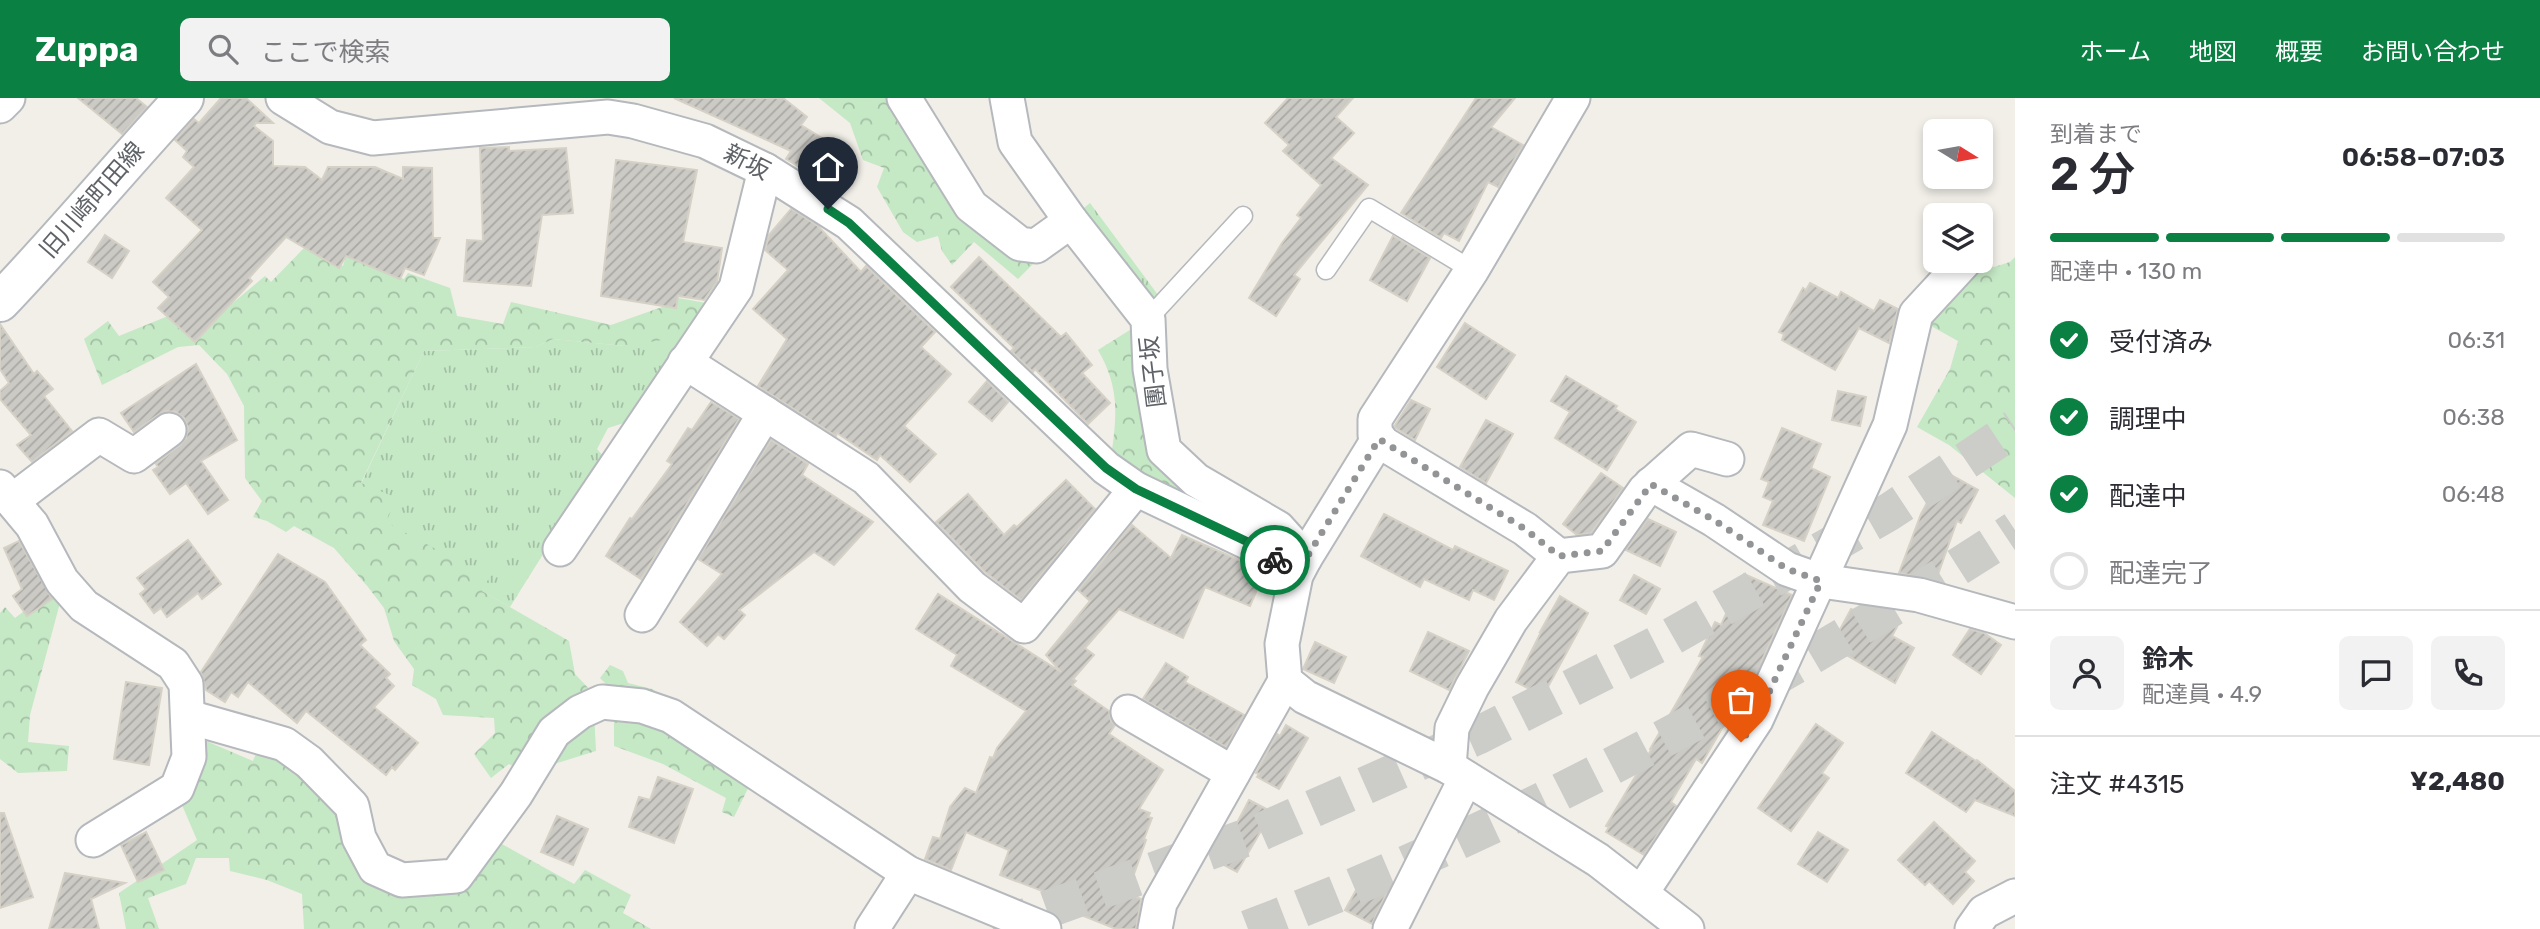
<!DOCTYPE html>
<html lang="ja">
<meta charset="utf-8">
<style>
body{margin:0;font-family:Rubik,"Noto Sans JP",sans-serif;background:#f2f2f3;color:#2b2b33;height:100vh;display:flex;flex-direction:column;font-size:26px;white-space:nowrap}
*{box-sizing:border-box;margin:0}
p{font-size:23px;color:#7c7c81}
.icon{flex:none;width:38px;height:38px;fill:none;stroke:currentColor;stroke-width:2;stroke-linecap:round;stroke-linejoin:round}
.map{position:relative;flex:1;overflow:hidden}
.panel{display:flex;flex-direction:column;background:#fff;width:525px}
.panel>*{flex:none}
.needle{width:46px;rotate:101deg}
.fabs{position:absolute;left:1923px;top:21px;display:grid;gap:14px}
.fabs a{display:grid;place-items:center;width:70px;height:70px;border-radius:10px;background:#fff;box-shadow:0 4px 10px #0003;font-size:35px}
.pin{position:absolute;display:grid;place-items:center;width:60px;height:60px;color:#fff;margin:-72px -30px;border-radius:50% 50% 50% 0;rotate:-45deg;box-shadow:0 0 7px #0007}
.pin .icon{rotate:45deg}
.courier{position:absolute;display:grid;place-items:center;width:70px;height:70px;margin:-35px;border:5px solid #0b8043;border-radius:50%;background:#fff;color:#222;box-shadow:0 2px 9px #0007}
.headline em{font-style:normal;font-weight:600}
.headline div{display:flex;flex-direction:column-reverse}
.headline{display:flex;align-items:center;justify-content:space-between;height:119px;padding:0 35px}
h1{font-size:46px;font-weight:600;line-height:52px}
.bar{display:grid;grid-template-columns:repeat(4,1fr);gap:10px 7px;align-content:center;height:84px;padding:0 35px}
.bar i{height:9px;border-radius:5px;background:#e1e1e2}
.bar .current{background:#0b8043}
.bar p{grid-column:span 4}
.line{display:flex;align-items:center;gap:18px;padding:0 35px;border-top:2px solid #e1e1e2}
.line div{flex:1}
.round{display:grid;place-items:center;flex:none;width:74px;height:74px;border-radius:10px;background:#f2f2f3}
ol{padding:0 35px;list-style:none}
li{display:flex;align-items:center;gap:21px;height:77px}
li p{margin-inline-start:auto}
li .icon{padding:7px;border-radius:50%;background:#0b8043;color:#fff;stroke-width:4}
li:last-child{color:#7c7c81}
li i{width:38px;height:38px;border:4px solid #e1e1e2;border-radius:50%}
header{display:flex;align-items:center;gap:42px;box-sizing:border-box;height:98px;padding:0 35px;background:#0b8043;color:#fff}
header strong{font-size:33px}
nav{display:flex;gap:38px;margin-inline-start:auto;font-size:24px}
.search{width:490px;height:63px;background:#f2f2f3;display:flex;align-items:center;gap:18px;box-sizing:border-box;padding:0 24px;border-radius:10px;color:#7c7c81;font-size:26px}
main{display:flex;flex:1;min-height:0}
.map>svg:first-child{display:block}
.grass{fill:url(#grass-tufts)}
.forest{fill:url(#forest-crowns)}
.building{fill:url(#building-hatch);stroke:#d6d1c6;stroke-width:2}
.lines{fill:none;stroke-linecap:round;stroke-linejoin:round}
.motorway-tunnel{stroke:#ccccc8;stroke-width:38;stroke-dasharray:38 19;stroke-linecap:butt}
.service-casing{stroke:#b5b8bc;stroke-width:21}
.minor-casing{stroke:#b5b8bc;stroke-width:37}
.secondary-casing{stroke:#b6babf;stroke-width:42}
.service{stroke:#fff;stroke-width:18}
.minor{stroke:#fff;stroke-width:33}
.secondary{stroke:#fff;stroke-width:38}
.done{stroke:#929495;stroke-width:7;stroke-dasharray:0 12.6}
.route{stroke:#0b8043;stroke-width:9}
.labels{text-anchor:middle;stroke-width:5;stroke-linejoin:round;paint-order:stroke}
.street-label{font-size:24px;fill:#5f6368;stroke:#fff}
</style>
<header>
<strong>Zuppa</strong>
<div class="search"><svg class="icon" aria-label="search" viewBox="0 0 24 24"><circle cx="10" cy="10" r="6"/><path d="M15 15l6 6"/></svg>ここで検索</div>
<nav><a>ホーム</a><a>地図</a><a>概要</a><a>お問い合わせ</a></nav>
</header>
<main>
<div class="map">
<svg width="2015" height="831" viewBox="0 0 2015 831">
<defs>
<pattern id="grass-tufts" width="24" height="20" patternUnits="userSpaceOnUse" patternTransform="scale(1.75)"><rect width="24" height="20" fill="#c5e8c5"/><path d="M3 7l-1-3M5 7V3M7 7l1-3M15 17l-1-3M17 17v-4M19 17l1-3" fill="none" stroke="#a3c0a4"/></pattern>
<pattern id="forest-crowns" width="20" height="18" patternUnits="userSpaceOnUse" patternTransform="scale(1.75)"><rect width="20" height="18" fill="#c5e8c5"/><path d="M2 6a3 3 0 1 1 6 0M12 15a3 3 0 1 1 6 0" fill="none" stroke="#a3c0a4"/></pattern>
<pattern id="building-hatch" width="6" height="6" patternUnits="userSpaceOnUse" patternTransform="scale(1.75)"><rect width="6" height="6" fill="#cccac5"/><path d="M-1 1l2-2M0 6l6-6M5 7l2-2" fill="none" stroke="#a9a8a4"/></pattern>
</defs>
<rect width="100%" height="100%" fill="#f1efe8"/>
<g class="grass">
<path d="M1090,105L1161,201L1152,210L1079,114Z"/>
<path d="M696,226L624,325L608,330L597,351L604,359L510,509L482,493L488,480L385,424L361,386L424,253L536,249L553,241L625,248Z"/>
</g>
<g class="forest">
<path d="M819,0H898L963,113L1041,158L1018,181L974,144L952,167L942,153L938,138L917,144L903,134L877,89L884,70L863,62L850,25Z"/>
<path d="M307,147L343,168L346,158L404,181L408,175L450,190L457,218L503,226L511,204L611,227L665,208L667,198L712,206L696,226L668,241L625,248L553,241L536,249L424,253L361,385L397,400L386,424L489,480L482,493L569,543L575,576L593,595L596,653L525,675L509,666L491,680L474,656L495,635L494,620L443,617L436,601L412,587L414,571L394,543L384,510L368,489L334,450L294,428L286,434L267,423L253,419L262,403L245,380L244,308L227,276L199,247L178,249L102,287L84,241L108,223L119,238L173,216L203,230L265,178L271,184Z"/>
<path d="M2015,159V400L1949,347L1917,329L1950,271L1958,243L1931,228L1948,198L1978,163L1994,169L2010,164Z"/>
<path d="M1133,230L1184,391L1180,402L1111,360C1117,318 1120,290 1098,252Z"/>
<path d="M52,492L61,501L30,617L28,644L69,648L67,673L18,675L0,661V515L5,509L15,520Z"/>
<path d="M610,567L623,573L628,585L652,591L685,611L756,674L734,719L722,714L726,700L663,666L614,648V594L600,580Z"/>
<path d="M199,640L253,663L259,648L302,667L345,726L417,789L489,739L574,786L585,772L631,797L623,815L651,831H304L302,796L267,782L230,773L229,760H196L186,786L148,800L159,831H126L119,795L197,742L179,700L195,691Z"/>
</g>
<g class="building">
<path d="M78,0H136L147,9L122,36Z"/>
<path d="M221,0H246L273,25H256L254,28L273,43V68L305,69L322,82L328,69H375L403,81V69L432,70L433,140H440L424,177L405,170L400,181L346,158L339,170L286,139L249,180L252,183L195,244L158,210L169,199L153,184L202,132L166,100L194,69L183,59L187,53L175,42L194,21L199,25Z"/>
<path d="M674,0H783L807,19L801,27L830,45L811,76L786,61L791,53Z"/>
<path d="M1288,0H1353L1336,19L1354,35L1331,60L1368,87L1294,177L1300,181L1276,218L1249,200L1282,145L1301,120L1297,117L1321,87L1283,53L1289,47L1265,25Z"/>
<path d="M1476,0H1515L1491,29L1523,47L1498,89L1488,84L1459,143L1444,135L1441,140L1401,115Z"/>
<path d="M509,49V53L566,50L573,115L542,117L531,188L464,183L467,142L483,143L480,50Z"/>
<path d="M616,62L697,72L683,144L722,150L717,184L704,202L678,198L676,210L601,198Z"/>
<path d="M791,111L818,128L861,174L866,168L935,234L921,249L951,276L904,328L936,356L910,384L880,357L877,362L837,335L836,338L758,288L787,241L753,211L788,172L765,152L769,137Z"/>
<path d="M105,137L129,153L112,180L88,164Z"/>
<path d="M1393,138L1430,160L1407,203L1370,182Z"/>
<path d="M979,159L1061,239L1066,235L1092,267L1082,275L1110,305L1088,326L1035,271L1033,274L1011,253L1014,250L951,189Z"/>
<path d="M1810,185L1838,200L1841,194L1874,213L1880,202L1898,211L1889,245L1859,230L1835,272L1782,242L1784,236L1779,234L1803,190L1806,192Z"/>
<path d="M1465,225L1515,257L1486,301L1437,269Z"/>
<path d="M0,226L34,276L37,273L53,291L44,298L72,333L32,364L17,347L31,337L0,301V293L9,285L0,271Z"/>
<path d="M196,266L237,342L201,363L228,402L208,416L186,385L170,396L153,372L158,369L156,366L180,347L186,340L188,330L184,320L176,314L166,313L158,317L134,334L121,315Z"/>
<path d="M1566,278L1617,308L1615,311L1636,324L1607,372L1555,340L1570,314L1551,303Z"/>
<path d="M987,283L1008,304L992,323L969,304Z"/>
<path d="M1838,293L1866,299L1860,328L1832,322Z"/>
<path d="M1411,302L1430,311L1415,342L1394,329Z"/>
<path d="M711,304L739,321L641,481L606,458L630,420L632,421L672,366L667,363L688,330L692,332Z"/>
<path d="M1486,322L1513,336L1486,385L1460,369Z"/>
<path d="M1782,330L1821,346L1811,370L1830,379L1804,443L1763,427L1773,403L1763,399L1769,384L1761,381Z"/>
<path d="M771,342L808,366L802,377L873,424L834,467L814,454L739,512L745,517L724,541L718,536L707,548L680,524L722,476L698,461Z"/>
<path d="M1944,373L1978,392L1961,425L1957,423L1936,482L1899,475L1921,416Z"/>
<path d="M1601,375L1623,390L1591,435L1577,437L1563,426Z"/>
<path d="M1066,382L1095,411L1021,502L985,474L936,424L968,396L1004,437L1014,427L1017,429Z"/>
<path d="M1384,416L1453,452L1455,448L1508,473L1494,502L1473,492L1469,502L1424,481L1420,489L1361,458Z"/>
<path d="M1648,421L1676,434L1660,468L1626,452Z"/>
<path d="M1132,427L1171,460L1182,437L1239,462L1259,475L1257,478L1262,480L1250,508L1205,489L1183,540L1119,511L1085,550L1094,557L1073,581L1076,583L1072,587L1109,613L1111,623L1115,627L1109,636L1163,672L1139,711L1150,715L1148,719L1152,720L1144,741L1146,742L1127,796L1141,801L1136,831H1116L1071,813L1074,805L1000,777L1009,752L966,734L951,772L925,761L933,739L940,741L950,709L965,690L976,695L990,659L993,660L997,650L1026,613L951,568L957,557L916,531L938,496L1061,574L1046,557L1090,503L1078,492Z"/>
<path d="M188,442L221,486L202,501L198,495L167,519L161,510L154,515L140,496L146,491L137,480Z"/>
<path d="M19,443L52,501L27,518L13,498L22,491L4,450Z"/>
<path d="M278,456L325,484L366,542L360,547L390,576L386,580L394,588L374,609L418,645L395,672L392,669L386,677L306,613L297,625L248,584L238,599L231,594L225,604L206,592L201,574Z"/>
<path d="M1744,476L1792,497L1753,582L1743,577L1718,621L1725,625L1702,665L1696,661L1671,704L1676,708L1644,757L1606,734L1609,729L1606,728L1651,652L1650,651L1703,559L1699,558L1715,524L1721,527Z"/>
<path d="M1634,477L1660,491L1646,516L1620,502Z"/>
<path d="M1560,498L1588,515L1543,598L1516,584L1541,534H1540Z"/>
<path d="M1851,511L1865,518L1868,513L1897,529L1892,538L1914,550L1895,585L1831,548Z"/>
<path d="M1970,531L1984,535L2001,547L1981,576L1953,557Z"/>
<path d="M1428,534L1469,553L1449,592L1410,573Z"/>
<path d="M1315,544L1346,559L1334,585L1303,571Z"/>
<path d="M1166,565L1188,579L1185,584L1244,617L1226,649L1143,601Z"/>
<path d="M126,584L162,590L149,667L114,661Z"/>
<path d="M1816,626L1843,645L1822,675L1829,680L1791,733L1758,710Z"/>
<path d="M1286,627L1308,640L1279,691L1257,679L1259,676L1256,675L1277,636L1280,638Z"/>
<path d="M1932,634L1976,663L1977,662L2015,693V718L1975,702L1966,714L1906,675Z"/>
<path d="M658,679L693,691L674,745L629,729L639,699L650,702Z"/>
<path d="M1249,702L1272,714L1237,774L1211,760L1224,737L1229,740Z"/>
<path d="M0,715H4L33,799L0,810Z"/>
<path d="M557,718L588,731L573,767L541,754Z"/>
<path d="M1934,724L1975,763L1965,774L1974,783L1953,806L1929,783L1925,787L1898,762Z"/>
<path d="M146,734L164,772L138,784L121,747Z"/>
<path d="M1818,734L1848,752L1827,784L1798,766Z"/>
<path d="M65,775L125,785L91,801L99,831H49Z"/>
<path d="M1365,776L1389,790L1372,826L1345,812Z"/>
</g>
<g class="lines">
<g class="motorway-tunnel">
<path d="M993,831L1256,736L1477,638L1664,543L1889,414L2015,330"/>
<path d="M1248,831C1441,758 1626,666 1804,562C1875,520 1946,478 2015,432"/>
</g>
<defs>
<g id="service">
<path d="M1326,172L1369,110L1472,172"/>
<path d="M1148,221L1243,118"/>
</g>
<g id="minor">
<path d="M283,0L330,29L373,40L608,19L633,23L705,43L765,72L849,125L1106,370L1136,391L1249,445L1296,477"/>
<path d="M904,0L971,108L1020,146L1036,148L1071,123"/>
<path d="M1007,0L1015,44L1071,123L1148,221L1150,271L1164,352L1196,382L1278,430L1305,460L1296,477L1282,546L1285,583L1305,599L1449,669L1598,762L1687,831"/>
<path d="M0,8L8,0"/>
<path d="M685,264L866,380L972,489L1024,528L1136,391"/>
<path d="M1651,386L1714,422L1787,471L1821,483L1919,497L2015,524"/>
<path d="M0,389L32,427L62,483L84,508L173,566L186,586L189,659L177,690L93,742"/>
<path d="M12,403L99,337L134,358L169,332"/>
<path d="M560,451L736,190L765,72"/>
<path d="M1559,458L1525,431L1384,346L1375,337V321L1472,172L1573,0"/>
<path d="M1305,460L1379,340"/>
<path d="M642,517L765,315"/>
<path d="M1128,614L1233,675"/>
<path d="M189,619L284,646L309,664L352,708L359,740L375,770L402,782L456,778L516,696L554,634L580,614L602,604L642,608L671,618L908,775L1044,831"/>
<path d="M1449,669L1452,630L1472,589L1511,522L1559,458L1602,453L1645,392L1691,351L1727,361"/>
<path d="M1642,794L1756,622L1890,327L1916,216L1965,163"/>
<path d="M872,831L908,775"/>
<path d="M1155,831L1160,805L1285,583"/>
<path d="M1390,831L1466,680"/>
<path d="M1972,831L1984,814L2015,798"/>
</g>
<path id="secondary" d="M0,204C63,138 122,67 184,0"/>
</defs>
<use href="#service" class="service-casing"/>
<use href="#minor" class="minor-casing"/>
<use href="#secondary" class="secondary-casing"/>
<use href="#service" class="service"/>
<use href="#minor" class="minor"/>
<use href="#secondary" class="secondary"/>
</g>
<g class="lines">
<path class="done" d="M1275,462L1296,477L1379,341L1525,431L1559,458L1602,453L1651,386L1714,422L1787,471L1821,483L1756,622L1741,644"/>
<path class="route" d="M828,111L849,125L1106,370L1136,391L1250,445L1275,462"/>
</g>
<g class="labels">
<g class="street-label">
<text transform="translate(747 64) rotate(27)" y="8">新坂</text>
<text transform="translate(92 102) rotate(-49)" y="8">旧川崎町田線</text>
<text transform="translate(1153 274) rotate(-97)" y="8">團子坂</text>
</g>
</g>
</svg>
<div class="fabs">
<a><svg class="needle" viewBox="-14 -14 28 28"><path d="M0-13l5 13h-10z" fill="#e53935"/><path d="M0 13l5-13h-10z" fill="#7c7c81"/></svg></a>
<a><svg class="icon" aria-label="layers" viewBox="0 0 24 24"><path d="M12 4l9 5-9 5-9-5zM3 14l9 5 9-5"/></svg></a>
</div>
<div class="pin" style="left:1741px;top:644px;background:#ea580c"><svg class="icon" aria-label="bag" viewBox="0 0 24 24"><path d="M5 8h14l-1 12H6zM9 8a3 3 0 0 1 6 0"/></svg></div>
<div class="pin" style="left:828px;top:111px;background:#1f2937"><svg class="icon" aria-label="home" viewBox="0 0 24 24"><path d="M3 11l9-7 9 7M6 9v11h12V9"/></svg></div>
<div class="courier" style="left:1275px;top:462px"><svg class="icon" aria-label="bike" viewBox="0 0 24 24"><circle cx="6" cy="16" r="4"/><circle cx="18" cy="16" r="4"/><path d="M6 16l4-8h5l3 8M10 8l3 8H6M13 5h3"/></svg></div>
</div>
<section class="panel">
<div class="headline"><div><h1>2 分</h1><p>到着まで</p></div><em>06:58–07:03</em></div>
<div class="bar"><i class="current"></i><i class="current"></i><i class="current"></i><i></i><p>配達中 · 130 m</p></div>
<ol>
<li><svg class="icon" aria-label="check" viewBox="0 0 24 24"><path d="M5 12l5 5 9-10"/></svg>受付済み<p>06:31</p></li>
<li><svg class="icon" aria-label="check" viewBox="0 0 24 24"><path d="M5 12l5 5 9-10"/></svg>調理中<p>06:38</p></li>
<li><svg class="icon" aria-label="check" viewBox="0 0 24 24"><path d="M5 12l5 5 9-10"/></svg>配達中<p>06:48</p></li>
<li><i></i>配達完了</li>
</ol>
<div class="line" style="height:126px"><a class="round"><svg class="icon" aria-label="person" viewBox="0 0 24 24"><circle cx="12" cy="8" r="4"/><path d="M4 21q1-7 8-7t8 7"/></svg></a><div><b>鈴木</b><p>配達員 · 4.9</p></div><a class="round"><svg class="icon" aria-label="chat" viewBox="0 0 24 24"><path d="M4 5h16v11H9l-5 4z"/></svg></a><a class="round"><svg class="icon" aria-label="phone" viewBox="0 0 24 24"><path d="M5 4h4l2 5-3 2q2 4 5 5l2-3 5 2v4C11 20 4 13 5 4z"/></svg></a></div>
<div class="line" style="height:91px"><div>注文 #4315</div><b>¥2,480</b></div>
</section>
</main>
